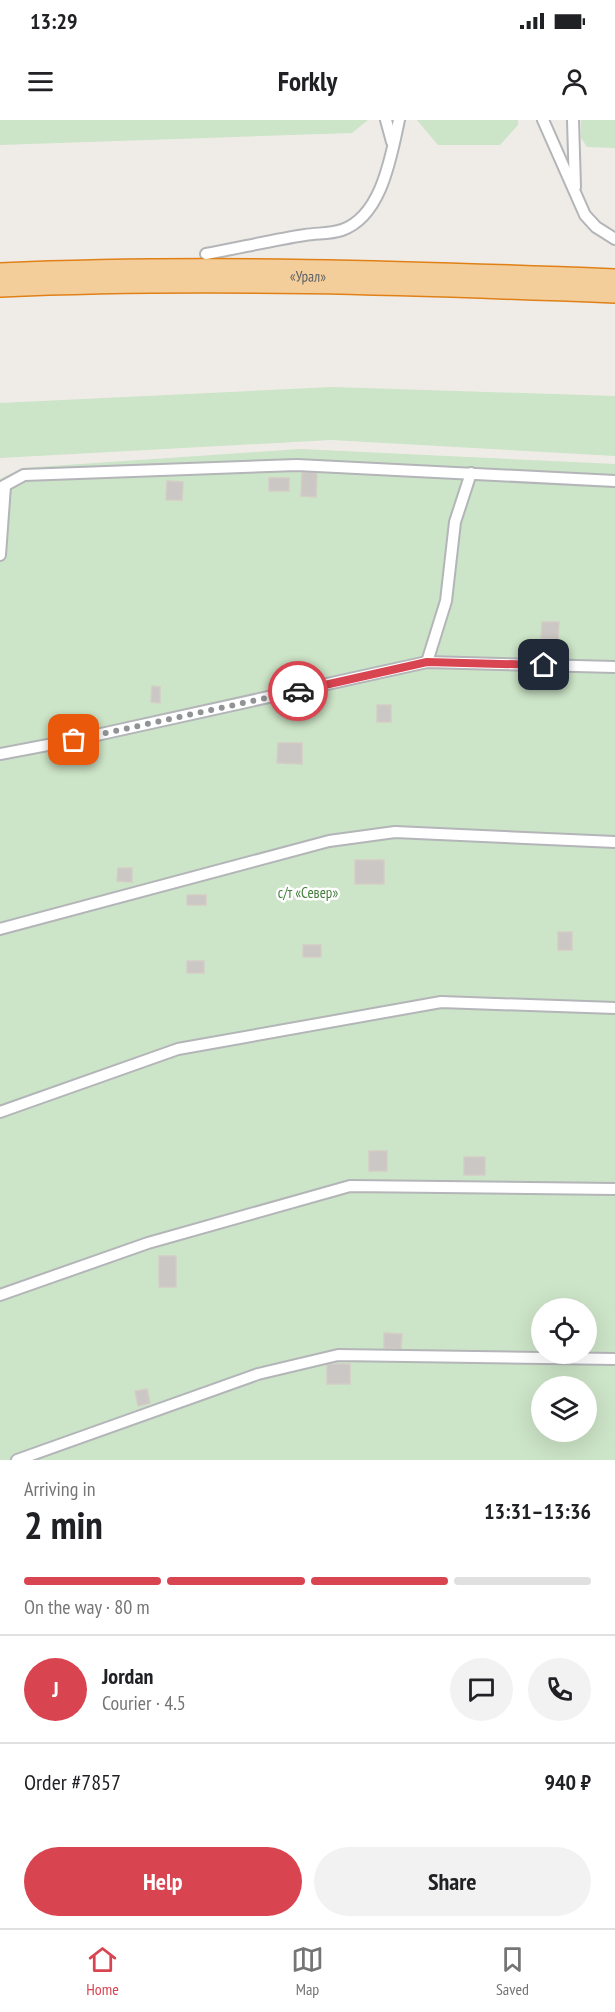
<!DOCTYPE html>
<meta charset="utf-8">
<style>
body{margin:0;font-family:"PT Sans Narrow",sans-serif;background:#f2f2f2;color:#202124;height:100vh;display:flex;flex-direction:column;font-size:22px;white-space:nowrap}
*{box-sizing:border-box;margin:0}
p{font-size:20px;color:#757577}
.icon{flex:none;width:33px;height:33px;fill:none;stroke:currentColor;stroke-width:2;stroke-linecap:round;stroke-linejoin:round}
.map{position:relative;height:1340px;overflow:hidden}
.panel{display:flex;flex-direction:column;background:#fff;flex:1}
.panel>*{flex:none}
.controls{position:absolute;left:531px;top:1178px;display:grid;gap:12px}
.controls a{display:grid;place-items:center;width:66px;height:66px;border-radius:50%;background:#fff;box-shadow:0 6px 24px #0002;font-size:30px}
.pin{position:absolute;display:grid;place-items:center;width:51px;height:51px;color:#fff;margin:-26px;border-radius:12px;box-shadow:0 3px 9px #0006}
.courier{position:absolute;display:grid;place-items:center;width:60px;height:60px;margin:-30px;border:4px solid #d94451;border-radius:50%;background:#fff;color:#222;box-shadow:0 2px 8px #0007}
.overview em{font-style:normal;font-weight:800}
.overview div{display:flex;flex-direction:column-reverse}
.overview{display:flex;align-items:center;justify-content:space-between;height:102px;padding:0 24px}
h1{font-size:39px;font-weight:800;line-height:45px}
.bar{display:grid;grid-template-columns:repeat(4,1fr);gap:9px 6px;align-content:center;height:72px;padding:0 24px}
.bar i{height:8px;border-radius:4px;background:#e0e0e0}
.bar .selected{background:#d94451}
.bar p{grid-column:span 4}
.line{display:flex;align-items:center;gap:15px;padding:0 24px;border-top:2px solid #e0e0e0}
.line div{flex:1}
.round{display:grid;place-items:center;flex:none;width:63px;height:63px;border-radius:32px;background:#f2f2f2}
.action{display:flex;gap:12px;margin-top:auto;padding:12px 24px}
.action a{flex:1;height:69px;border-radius:36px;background:#d94451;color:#fff;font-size:24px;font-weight:800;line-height:69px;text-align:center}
.action a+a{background:#f2f2f2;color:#202124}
.status{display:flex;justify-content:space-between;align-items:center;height:42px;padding:0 30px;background:#fff;direction:ltr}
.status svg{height:16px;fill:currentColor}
header{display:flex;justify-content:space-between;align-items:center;height:78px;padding:0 24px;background:#fff;font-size:27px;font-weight:800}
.dock{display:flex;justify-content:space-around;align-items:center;height:84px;border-top:2px solid #e0e0e0;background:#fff;font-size:16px;color:#757577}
.dock a{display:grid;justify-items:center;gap:3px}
.dock .selected{color:#d94451}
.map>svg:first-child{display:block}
.green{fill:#cce4c7;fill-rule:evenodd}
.building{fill:#cbc7c4;stroke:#d4cdc6;stroke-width:1.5}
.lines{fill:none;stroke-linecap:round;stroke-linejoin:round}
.lane-casing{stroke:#b3b5b8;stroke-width:14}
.highway-casing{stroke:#e08017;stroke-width:36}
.lane{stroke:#fff;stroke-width:10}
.highway{stroke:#f3ce9b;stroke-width:33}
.done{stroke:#919394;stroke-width:6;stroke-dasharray:0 10.8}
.route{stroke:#d94451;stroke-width:8}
.labels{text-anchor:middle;stroke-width:5;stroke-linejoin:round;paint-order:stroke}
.street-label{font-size:15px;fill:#5f6366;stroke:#fff}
.park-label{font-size:15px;fill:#457f3d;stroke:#fff}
</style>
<div class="status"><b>13:29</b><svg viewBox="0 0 49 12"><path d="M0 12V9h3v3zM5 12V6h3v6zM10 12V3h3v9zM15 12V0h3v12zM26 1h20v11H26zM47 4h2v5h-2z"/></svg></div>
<header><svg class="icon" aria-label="menu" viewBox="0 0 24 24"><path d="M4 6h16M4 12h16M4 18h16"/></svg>Forkly<svg class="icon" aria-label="person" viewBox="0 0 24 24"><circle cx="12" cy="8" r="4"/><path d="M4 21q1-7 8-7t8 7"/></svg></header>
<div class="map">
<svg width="615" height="1340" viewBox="0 0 615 1340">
<rect width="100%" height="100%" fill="#efece8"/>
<g class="green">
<path d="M0,0H368L352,13L0,25Z"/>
<path d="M417,0H518V5L500,25H438Z"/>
<path d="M581,0H615V28L587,27L581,18Z"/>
<path d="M332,267L615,276V336L331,320L0,338V283Z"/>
<path d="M300,329L615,344V1340H0V359L22,348ZM542,1188H586V1233H542ZM542,1266H586V1311H542Z"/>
</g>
<g class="building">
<path d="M302,352H317L316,377L301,376Z"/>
<rect x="269" y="358" width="20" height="13"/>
<path d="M167,361L183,362L182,380H166Z"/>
<path d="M542,502H559L558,519L541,518Z"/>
<path d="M152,566L160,567V583L151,582Z"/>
<rect x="377" y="585" width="14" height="17"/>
<path d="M278,623H302V644L277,643Z"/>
<rect x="355" y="740" width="29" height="24"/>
<path d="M118,748H132V762L117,761Z"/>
<rect x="187" y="775" width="19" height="10"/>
<rect x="558" y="812" width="14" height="18"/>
<rect x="303" y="825" width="18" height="12"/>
<rect x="187" y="841" width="17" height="12"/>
<rect x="369" y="1031" width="18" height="20"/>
<rect x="464" y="1037" width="21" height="18"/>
<rect x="159" y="1136" width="17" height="31"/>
<path d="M384,1213L402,1214L401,1229L384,1228Z"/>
<rect x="327" y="1244" width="23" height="20"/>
<path d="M147,1269L150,1283L138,1286L135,1271Z"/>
</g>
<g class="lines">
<defs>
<g id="lane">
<path d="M386,0L392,22"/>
<path d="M543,0L585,95L596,107L615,119"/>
<path d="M573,0L575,67"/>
<path d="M206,134C239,128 272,120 305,115C318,113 330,114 342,110C382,96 391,36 399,0"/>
<path d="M0,368L24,355L297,345L615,361"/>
<path d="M0,435L5,366"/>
<path d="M427,542L446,481L455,402L471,353"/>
<path d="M0,634L74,620L427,542L615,547"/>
<path d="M0,809L329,721L395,712L615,722"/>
<path d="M0,992L178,929L441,882L615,888"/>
<path d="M0,1175L148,1123L350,1066L615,1069"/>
<path d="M17,1340L258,1254L338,1235L615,1239"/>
</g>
<g id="highway">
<path id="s1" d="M0,160C205,151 410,158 615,166"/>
</g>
</defs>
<use href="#lane" class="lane-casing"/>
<use href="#highway" class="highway-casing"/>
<use href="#lane" class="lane"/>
<use href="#highway" class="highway"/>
</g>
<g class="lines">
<path class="done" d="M74,620L298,571"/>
<path class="route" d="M298,571L427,542L544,545"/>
</g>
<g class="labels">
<g class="street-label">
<text dy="5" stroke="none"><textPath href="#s1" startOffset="308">«Урал»</textPath></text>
</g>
<g class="park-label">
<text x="308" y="778">с/т «Север»</text>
</g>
</g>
</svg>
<div class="controls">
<a><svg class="icon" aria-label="locate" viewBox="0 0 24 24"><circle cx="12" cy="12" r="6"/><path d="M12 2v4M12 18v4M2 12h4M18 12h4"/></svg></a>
<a><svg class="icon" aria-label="layers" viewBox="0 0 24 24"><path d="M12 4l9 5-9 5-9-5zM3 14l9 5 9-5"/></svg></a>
</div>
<div class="pin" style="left:74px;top:620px;background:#ea580c"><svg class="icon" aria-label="bag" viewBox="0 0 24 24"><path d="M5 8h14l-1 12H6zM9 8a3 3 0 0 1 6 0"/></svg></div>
<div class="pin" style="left:544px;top:545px;background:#1f2937"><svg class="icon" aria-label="home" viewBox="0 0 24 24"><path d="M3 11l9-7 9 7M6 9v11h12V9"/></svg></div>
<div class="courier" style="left:298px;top:571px"><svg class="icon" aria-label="car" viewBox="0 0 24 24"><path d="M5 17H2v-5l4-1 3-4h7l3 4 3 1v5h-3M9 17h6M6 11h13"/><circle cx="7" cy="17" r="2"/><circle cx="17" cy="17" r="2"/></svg></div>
</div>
<section class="panel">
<div class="overview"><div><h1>2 min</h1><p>Arriving in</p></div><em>13:31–13:36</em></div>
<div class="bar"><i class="selected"></i><i class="selected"></i><i class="selected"></i><i></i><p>On the way · 80 m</p></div>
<div class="line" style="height:108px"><b class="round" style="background:#d94451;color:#fff">J</b><div><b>Jordan</b><p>Courier · 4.5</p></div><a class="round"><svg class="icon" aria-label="chat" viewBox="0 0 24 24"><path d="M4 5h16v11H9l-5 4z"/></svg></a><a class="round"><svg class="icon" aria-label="phone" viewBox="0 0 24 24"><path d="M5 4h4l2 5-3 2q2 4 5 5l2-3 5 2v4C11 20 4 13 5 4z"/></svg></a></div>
<div class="line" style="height:78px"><div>Order #7857</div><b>940 ₽</b></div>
<div class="action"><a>Help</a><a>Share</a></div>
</section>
<nav class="dock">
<a class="selected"><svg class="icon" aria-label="home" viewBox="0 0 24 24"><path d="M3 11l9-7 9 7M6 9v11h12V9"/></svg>Home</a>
<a><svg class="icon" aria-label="map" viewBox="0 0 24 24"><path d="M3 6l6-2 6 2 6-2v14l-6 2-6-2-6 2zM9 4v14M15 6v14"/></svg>Map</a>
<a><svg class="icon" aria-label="saved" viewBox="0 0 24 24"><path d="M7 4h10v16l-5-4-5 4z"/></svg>Saved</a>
</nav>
